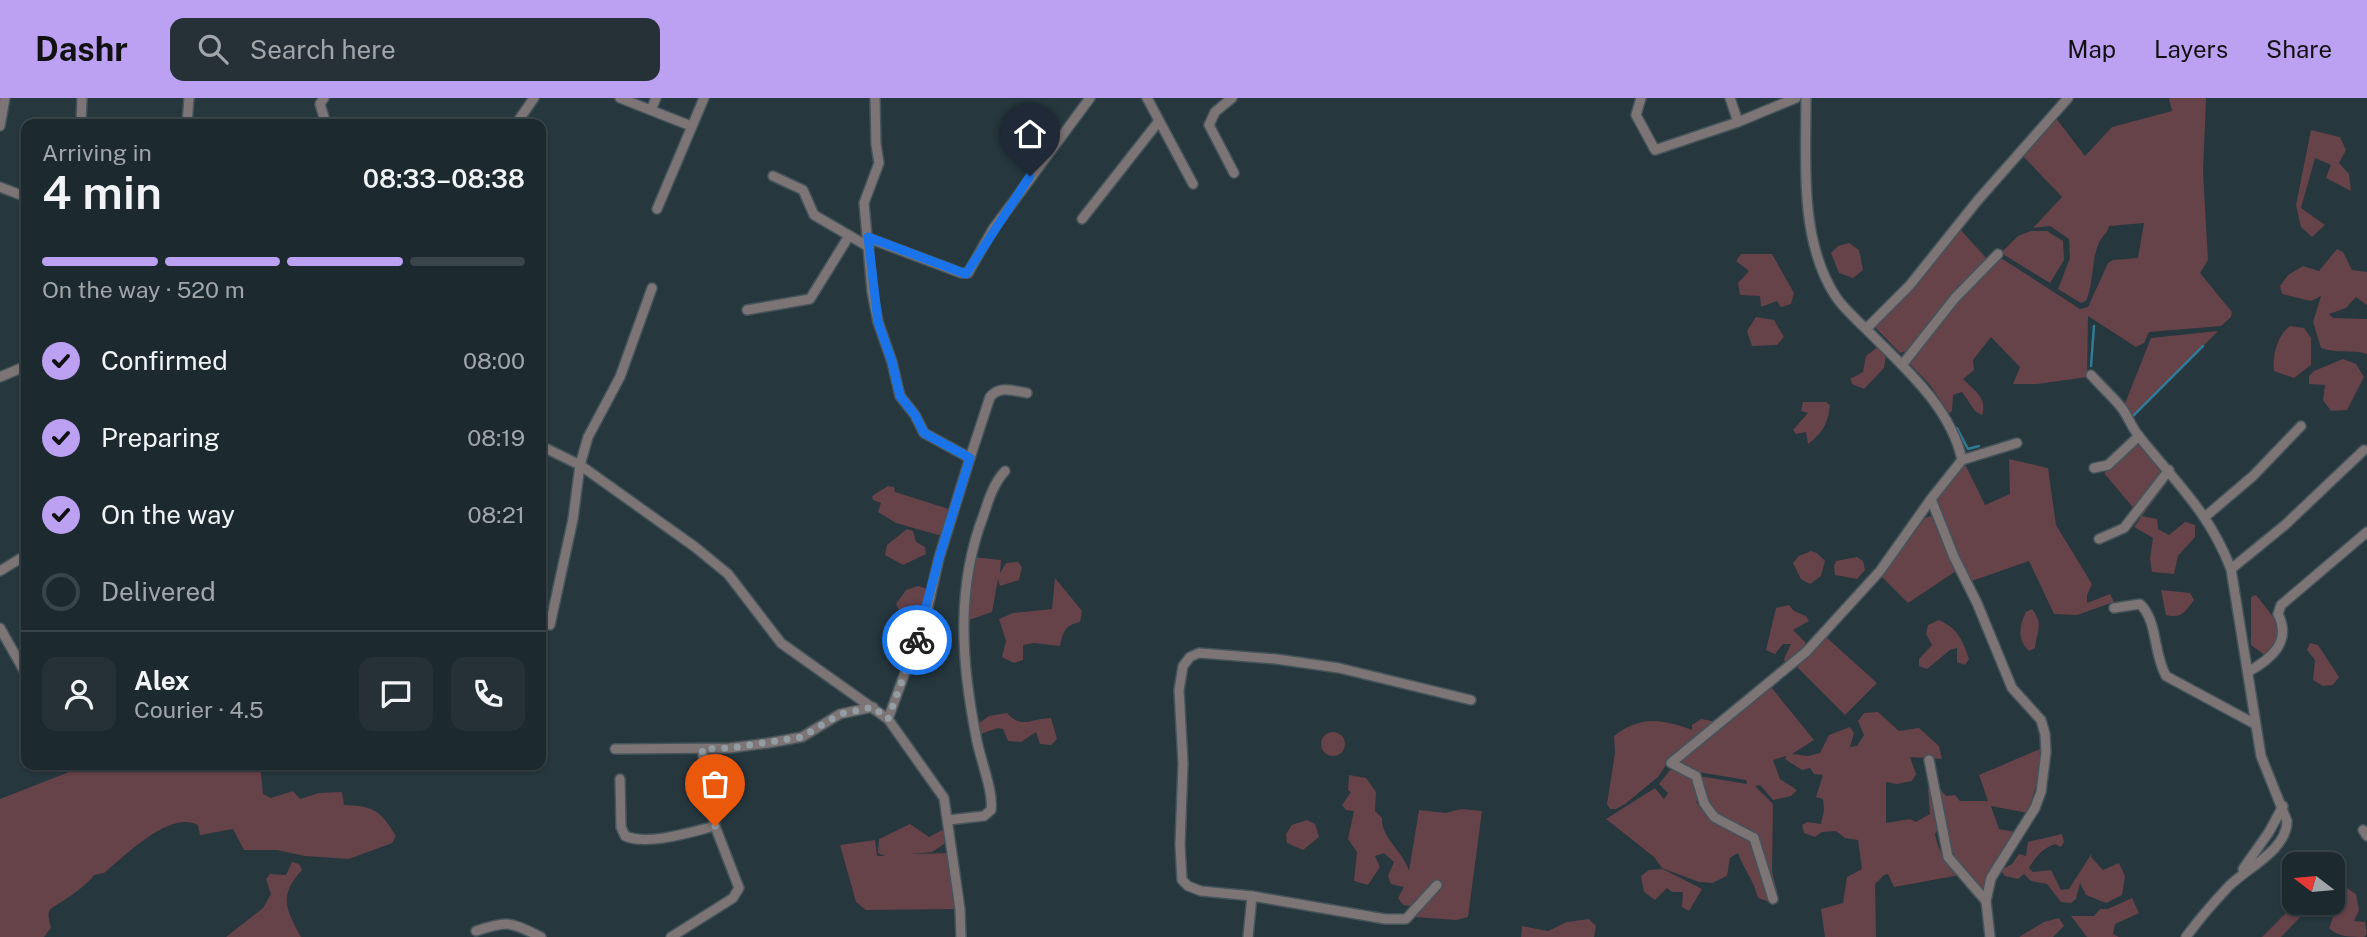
<!DOCTYPE html>
<meta charset="utf-8">
<style>
body{margin:0;font-family:"Public Sans",sans-serif;background:#253136;color:#f1f3f6;height:100vh;display:flex;flex-direction:column;font-size:26px;white-space:nowrap}
*{box-sizing:border-box;margin:0}
p{font-size:23px;color:#a0a6aa}
.icon{flex:none;width:38px;height:38px;fill:none;stroke:currentColor;stroke-width:2;stroke-linecap:round;stroke-linejoin:round}
.map{position:relative;flex:1;overflow:hidden}
.panel{position:absolute;left:21px;top:21px;width:525px;height:651px;display:flex;flex-direction:column;background:#1c292e;border-radius:14px;box-shadow:0 2px 5px #0004,0 0 0 2px #3a454a}
.panel>*{flex:none}
.needle{width:46px;rotate:286deg}
.fabs{position:absolute;left:2282px;top:754px;display:grid;gap:14px}
.fabs a{display:grid;place-items:center;width:63px;height:63px;border-radius:14px;background:#1c292e;box-shadow:0 2px 5px #0004,0 0 0 2px #3a454a;font-size:35px}
.pin{position:absolute;display:grid;place-items:center;width:60px;height:60px;color:#fff;margin:-72px -30px;border-radius:50% 50% 50% 0;rotate:-45deg;box-shadow:0 0 7px #0007}
.pin .icon{rotate:45deg}
.courier{position:absolute;display:grid;place-items:center;width:70px;height:70px;margin:-35px;border:5px solid #1a73e8;border-radius:50%;background:#fff;color:#222;box-shadow:0 2px 9px #0007}
.headline em{font-style:normal;font-weight:600}
.headline div{display:flex;flex-direction:column-reverse}
.headline{display:flex;align-items:center;justify-content:space-between;height:119px;padding:0 21px}
h1{font-size:46px;font-weight:600;line-height:52px}
.bar{display:grid;grid-template-columns:repeat(4,1fr);gap:10px 7px;align-content:center;height:84px;padding:0 21px}
.bar i{height:9px;border-radius:5px;background:#3a454a}
.bar .selected{background:#bca0f2}
.bar p{grid-column:span 4}
.line{display:flex;align-items:center;gap:18px;padding:0 21px;border-top:2px solid #3a454a}
.line div{flex:1}
.round{display:grid;place-items:center;flex:none;width:74px;height:74px;border-radius:14px;background:#253136}
ol{padding:0 21px;list-style:none}
li{display:flex;align-items:center;gap:21px;height:77px}
li p{margin-inline-start:auto}
li .icon{padding:7px;border-radius:50%;background:#bca0f2;color:#111;stroke-width:4}
li:last-child{color:#a0a6aa}
li i{width:38px;height:38px;border:4px solid #3a454a;border-radius:50%}
header{display:flex;align-items:center;gap:42px;box-sizing:border-box;height:98px;padding:0 35px;background:#bca0f2;color:#111}
header strong{font-size:33px}
nav{display:flex;gap:38px;margin-inline-start:auto;font-size:24px}
.search{width:490px;height:63px;background:#253136;display:flex;align-items:center;gap:18px;box-sizing:border-box;padding:0 24px;border-radius:14px;color:#a0a6aa;font-size:26px}
.map>svg:first-child{display:block}
.green{fill:#664249}
.lines{fill:none;stroke-linecap:round;stroke-linejoin:round}
.stream{stroke:#317a94;stroke-width:2.5}
.minor-casing{stroke:#44545a;stroke-width:12}
.minor{stroke:#7d7475;stroke-width:9}
.done{stroke:#929ea4;stroke-width:7;stroke-dasharray:0 12.6}
.route{stroke:#1a73e8;stroke-width:9}
</style>
<header>
<strong>Dashr</strong>
<div class="search"><svg class="icon" aria-label="search" viewBox="0 0 24 24"><circle cx="10" cy="10" r="6"/><path d="M15 15l6 6"/></svg>Search here</div>
<nav><a>Map</a><a>Layers</a><a>Share</a></nav>
</header>
<div class="map">
<svg width="2367" height="839" viewBox="0 0 2367 839">
<rect width="100%" height="100%" fill="#26373e"/>
<g class="green">
<path d="M2169,0H2206L2203,74L2208,162L2200,175L2232,214L2231,219L2221,228L2149,234L2144,245L2136,249L2088,218L2087,279L2037,286H2013L2020,269L1991,239L1973,262L1974,272L1963,281C1974,292 1988,300 1982,317L1975,313L1962,294L1953,297L1952,313L1949,315L1930,287L1910,266L1911,262L1932,233L1998,158L2080,211L2088,209L2108,165L2113,162L2138,160L2144,125L2109,128C2107,137 2101,138 2098,147C2091,165 2094,185 2086,203L2081,205L2058,191L2070,160L2069,141L2050,128L2033,130L2062,99L2023,58L2055,19L2085,58L2112,29L2172,13Z"/>
<path d="M2311,32L2340,39L2346,52L2339,65L2349,76L2351,93L2326,80L2331,67L2315,60L2301,110L2325,127L2312,139L2301,129L2296,107Z"/>
<path d="M1958,129L1987,161L1957,189L1909,252L1900,255L1873,227Z"/>
<path d="M2031,133H2047L2063,143L2064,162L2050,185L2001,155L2018,138Z"/>
<path d="M1849,145L1859,152L1863,172L1853,180L1839,175L1831,155L1838,148Z"/>
<path d="M2337,151L2343,154L2352,172L2367,174V207L2356,199L2346,210L2329,216L2333,220L2367,221V256C2351,251 2338,256 2321,250L2313,224L2321,198L2311,203L2282,196L2280,188L2288,177L2303,168L2319,173Z"/>
<path d="M1741,156H1772L1794,195L1791,206L1781,209L1777,203L1761,209L1760,198L1740,197L1738,185L1749,173L1736,163Z"/>
<path d="M1756,219L1774,222L1784,239L1777,247L1752,248L1747,233Z"/>
<path d="M2290,228L2304,230L2311,240V267L2294,280L2274,273C2272,259 2277,237 2290,228Z"/>
<path d="M2218,233L2133,319H2131L2124,308L2151,240Z"/>
<path d="M1879,248L1886,257L1884,270L1864,291L1852,286L1850,281L1863,274L1866,258Z"/>
<path d="M2343,261L2356,266L2364,279L2347,312L2331,313L2323,302L2325,287L2309,286V278L2314,273Z"/>
<path d="M1803,304H1826L1830,307C1828,325 1823,335 1808,346L1806,334L1796,336L1793,332L1808,315L1801,313Z"/>
<path d="M2137,344L2171,379L2142,418L2157,421L2158,431L2169,437L2185,424L2195,427V439L2178,458L2174,476L2152,474L2150,461L2153,440L2134,429L2141,419L2104,375Z"/>
<path d="M2009,361L2048,370L2056,427L2092,486L2087,497V505L2110,496L2114,504L2077,517L2054,516L2029,463L1969,484L1938,404V396L1964,364L1985,407L2010,396Z"/>
<path d="M888,388L894,389L895,394L952,412L942,438L896,425L878,414L881,405L873,402L872,398Z"/>
<path d="M1931,418L1938,422L1956,473L1908,505L1880,477L1925,420Z"/>
<path d="M907,431L913,433L916,444L925,449L926,456L903,467L885,457L887,447Z"/>
<path d="M1811,453L1817,455L1825,463L1821,478L1810,486L1801,481L1793,465L1799,458Z"/>
<path d="M973,459L1001,462L1000,475L1006,465L1018,464L1022,469L1019,482L1000,488L998,481L992,514L966,523Z"/>
<path d="M1857,459L1863,463L1865,472L1857,481L1835,477L1834,468L1836,463Z"/>
<path d="M1055,480L1082,513L1080,524C1065,527 1063,534 1060,548L1034,545L1023,547V562L1014,565L1002,559L1006,543L999,521L1013,515L1052,511Z"/>
<path d="M918,488L927,491L919,519L902,518L896,506L906,492Z"/>
<path d="M2161,492L2190,495L2194,502C2185,514 2181,521 2166,517Z"/>
<path d="M2256,497L2281,529L2280,551L2269,560L2251,547V499Z"/>
<path d="M1789,507L1794,513L1806,518L1809,523L1793,532L1805,544L1807,555L1825,538L1877,585L1845,617L1795,567H1786L1784,561L1791,546H1783L1775,556L1766,552L1776,510Z"/>
<path d="M2032,511C2044,526 2037,533 2035,550L2029,553C2017,542 2019,528 2026,514Z"/>
<path d="M1939,522C1957,530 1963,542 1969,561L1965,567L1957,564V550L1950,552L1927,571L1919,568V561L1932,547L1926,536L1928,527Z"/>
<path d="M2310,545L2318,547L2339,579L2333,587L2323,588L2313,582L2315,562L2307,552Z"/>
<path d="M1771,589L1814,642L1792,656L1808,658L1820,655L1829,637L1850,629L1854,635L1850,649L1857,648L1864,637L1858,623L1864,615L1878,614L1899,633L1919,630L1939,648L1942,661L1910,659L1916,676L1912,683L1897,686L1886,684V725L1910,721L1916,724L1930,716L1928,691L1935,685L1946,698L1955,697L1960,703H1988L1979,677L2040,651L2039,677L2028,715L1991,708L1999,731L2015,734L2001,772L2012,766L2019,756L2026,758L2028,744L2062,736L2064,744L2061,749L2055,746C2042,751 2036,758 2029,770L2033,774L2051,772L2061,792L2069,791L2092,755L2091,759L2103,772L2119,765L2125,778L2122,797L2106,805L2086,797L2080,785L2076,801L2071,805L2061,804L2047,786L2031,783L2024,776L2018,781L2005,778L2001,773L1986,795L1958,768L1942,723L1935,736C1939,754 1945,766 1960,777L1894,789L1888,776L1884,777L1875,786L1876,839H1825L1821,811L1843,805L1847,779L1862,771L1858,742L1845,740L1836,733L1822,734L1815,739L1804,735L1802,727L1807,724L1821,726L1824,712L1823,701L1816,699L1823,677L1814,676L1810,670L1802,672L1785,661L1786,658L1773,662L1780,681L1797,692L1791,698L1773,702L1760,687L1755,688L1773,706L1772,774L1777,793L1776,806L1758,800C1753,780 1745,774 1738,755L1730,760L1727,778L1712,785L1699,784L1662,770L1654,759L1606,721L1655,690L1664,701L1668,695L1659,686L1670,672L1676,671L1694,679L1701,703H1696L1698,707L1706,705L1699,678L1747,686L1746,682L1686,672L1674,665L1698,639L1670,661L1658,679L1625,706L1616,711H1610L1607,706L1615,655L1614,638C1641,617 1662,621 1692,632V627L1701,621L1712,623L1714,633Z"/>
<path d="M1007,615C1022,632 1032,620 1051,620L1057,641L1051,647L1040,646L1036,634L1021,644L1008,643L1003,631L998,630L981,636L977,631L978,626L989,618Z"/>
<circle cx="1333" cy="646" r="12"/>
<path d="M87,667H260L263,696L271,700L293,693L300,701L319,695L342,694L344,707C374,708 380,712 396,738L392,745L349,761L305,758L277,752H244L233,731L200,737L198,727C170,712 126,757 104,775L94,777C88,786 72,797 63,803C48,812 46,811 51,830L44,839H0V701Z"/>
<path d="M1349,677L1366,680L1376,694L1375,713L1382,720C1381,740 1403,753 1409,773L1419,712L1446,715L1461,711L1482,713L1468,819L1456,822L1414,819L1416,809L1403,807L1398,800L1404,789L1391,786L1388,778L1394,764L1384,755L1375,758L1380,769L1368,787L1354,783L1357,754L1348,741L1354,713L1346,712L1342,707L1351,694L1348,692Z"/>
<path d="M1307,722L1315,726L1319,739L1303,752L1287,745L1286,736L1292,727Z"/>
<path d="M910,726L929,739L942,732L946,737L944,746L932,754L911,756L950,755L957,811L866,812L856,804L840,747L875,742L877,758H885L878,755L879,741Z"/>
<path d="M292,764L299,766L302,772C278,798 286,811 301,839H226L263,810L271,796L266,781L270,776L286,777Z"/>
<path d="M1663,771L1702,791L1689,813L1682,809L1683,794H1672L1667,790L1655,802L1644,794L1641,778L1649,772Z"/>
<path d="M2333,781L2356,796L2359,812L2354,823L2365,824L2367,836L2364,839C2350,839 2338,839 2329,830L2336,811L2333,805Z"/>
<path d="M2132,800L2139,815L2115,826L2113,836L2119,839H2087L2071,818H2094L2100,811H2108Z"/>
<path d="M2296,805L2306,813L2281,839H2262Z"/>
<path d="M2059,820L2064,828L2053,839H2019L2044,824Z"/>
<path d="M1589,821L1596,828L1594,839H1521L1522,828L1548,833L1567,824Z"/>
</g>
<g class="lines">
<g class="stream">
<path d="M2091,268L2094,228"/>
<path d="M2132,319L2203,248"/>
<path d="M1957,330L1968,351L1979,348"/>
</g>
<defs>
<g id="minor">
<path d="M324,0L320,6L326,26"/>
<path d="M620,0L691,28"/>
<path d="M875,0L876,46L879,65L864,105L872,194L878,224L892,264L900,298L915,317L924,335L970,360L939,460L926,517L888,621"/>
<path d="M1147,0L1193,86"/>
<path d="M1232,0L1215,14L1209,27L1234,75"/>
<path d="M1641,0L1636,17L1655,52L1738,24L1796,0"/>
<path d="M1730,0L1738,24"/>
<path d="M1806,0C1806,64 1799,143 1836,199C1845,212 1857,222 1869,234C1905,270 1951,310 1962,362L1931,401L1954,459L1977,505L2012,590L2041,622L2045,636L2046,654L2041,694L2035,710L1991,780L1986,803L1990,839"/>
<path d="M651,12L656,0"/>
<path d="M81,26L82,0"/>
<path d="M187,26L189,0"/>
<path d="M516,26L534,0"/>
<path d="M0,28L5,0"/>
<path d="M773,78L803,92L814,117L869,149"/>
<path d="M0,89L26,99"/>
<path d="M657,111L704,0"/>
<path d="M1082,121L1159,23"/>
<path d="M868,140L961,175H968L993,131L1090,0"/>
<path d="M747,212L810,201L849,138"/>
<path d="M1866,231L1910,187L1978,102L2068,0"/>
<path d="M1902,267L1955,200L1998,156"/>
<path d="M2091,277C2101,288 2112,298 2121,309C2128,318 2131,328 2138,337C2175,384 2208,412 2231,471L2261,658L2287,723C2287,752 2247,770 2229,788C2214,804 2199,821 2186,839"/>
<path d="M0,279L26,268"/>
<path d="M541,348L580,367L695,449L728,476L781,545L888,621L944,700L960,811L961,839"/>
<path d="M970,360L990,299C1000,287 1014,293 1027,295"/>
<path d="M1962,362L2017,345"/>
<path d="M2094,370L2108,367L2139,338"/>
<path d="M2206,418L2253,378L2301,328"/>
<path d="M2099,441L2124,430L2169,372"/>
<path d="M2231,471L2285,427L2364,352"/>
<path d="M0,473L26,457"/>
<path d="M2114,510L2140,506C2158,523 2153,555 2166,578L2255,626"/>
<path d="M550,527L573,421L580,367L588,339L620,279L652,190"/>
<path d="M0,530L26,576"/>
<path d="M2248,574C2271,561 2292,544 2278,516L2281,507L2367,434"/>
<path d="M615,651L730,650L768,645L802,639L840,616L873,609"/>
<path d="M1929,662L1948,759L1986,803"/>
<path d="M620,681L621,729L625,738C648,748 691,734 715,728"/>
<path d="M948,722L984,718L991,712C994,693 979,659 976,638C961,563 956,488 984,416C989,400 994,385 1005,373"/>
<path d="M2363,732L2367,738"/>
<path d="M2243,771L2269,734L2283,708"/>
<path d="M1252,798L1201,793L1188,788L1182,782L1180,747L1183,665L1179,592L1183,568L1190,559L1199,555L1276,561L1339,570L1471,602"/>
<path d="M1773,801L1754,740L1714,719L1704,705L1696,678L1671,665L1806,554L1880,473L1931,401"/>
<path d="M476,833C509,822 510,824 541,839"/>
<path d="M671,839L733,800L739,790L715,728L702,651"/>
<path d="M1248,839L1252,798L1385,821H1406L1437,787"/>
</g>
</defs>
<use href="#minor" class="minor-casing"/>
<use href="#minor" class="minor"/>
</g>
<g class="lines">
<path class="done" d="M715,728L702,651L730,650L802,639L840,616L873,609L888,621L917,542"/>
<path class="route" d="M917,542L939,460L970,360L924,335L915,317L900,298L892,264L878,224L868,139L966,176L1030,78"/>
</g>
</svg>
<div class="fabs">
<a><svg class="needle" viewBox="-14 -14 28 28"><path d="M0-13l5 13h-10z" fill="#e53935"/><path d="M0 13l5-13h-10z" fill="#a0a6aa"/></svg></a>
</div>
<div class="pin" style="left:715px;top:728px;background:#ea580c"><svg class="icon" aria-label="bag" viewBox="0 0 24 24"><path d="M5 8h14l-1 12H6zM9 8a3 3 0 0 1 6 0"/></svg></div>
<div class="pin" style="left:1030px;top:78px;background:#1f2937"><svg class="icon" aria-label="home" viewBox="0 0 24 24"><path d="M3 11l9-7 9 7M6 9v11h12V9"/></svg></div>
<div class="courier" style="left:917px;top:542px"><svg class="icon" aria-label="bike" viewBox="0 0 24 24"><circle cx="6" cy="16" r="4"/><circle cx="18" cy="16" r="4"/><path d="M6 16l4-8h5l3 8M10 8l3 8H6M13 5h3"/></svg></div>
<section class="panel">
<div class="headline"><div><h1>4 min</h1><p>Arriving in</p></div><em>08:33–08:38</em></div>
<div class="bar"><i class="selected"></i><i class="selected"></i><i class="selected"></i><i></i><p>On the way · 520 m</p></div>
<ol>
<li><svg class="icon" aria-label="check" viewBox="0 0 24 24"><path d="M5 12l5 5 9-10"/></svg>Confirmed<p>08:00</p></li>
<li><svg class="icon" aria-label="check" viewBox="0 0 24 24"><path d="M5 12l5 5 9-10"/></svg>Preparing<p>08:19</p></li>
<li><svg class="icon" aria-label="check" viewBox="0 0 24 24"><path d="M5 12l5 5 9-10"/></svg>On the way<p>08:21</p></li>
<li><i></i>Delivered</li>
</ol>
<div class="line" style="height:126px"><a class="round"><svg class="icon" aria-label="person" viewBox="0 0 24 24"><circle cx="12" cy="8" r="4"/><path d="M4 21q1-7 8-7t8 7"/></svg></a><div><b>Alex</b><p>Courier · 4.5</p></div><a class="round"><svg class="icon" aria-label="chat" viewBox="0 0 24 24"><path d="M4 5h16v11H9l-5 4z"/></svg></a><a class="round"><svg class="icon" aria-label="phone" viewBox="0 0 24 24"><path d="M5 4h4l2 5-3 2q2 4 5 5l2-3 5 2v4C11 20 4 13 5 4z"/></svg></a></div>
</section>
</div>
